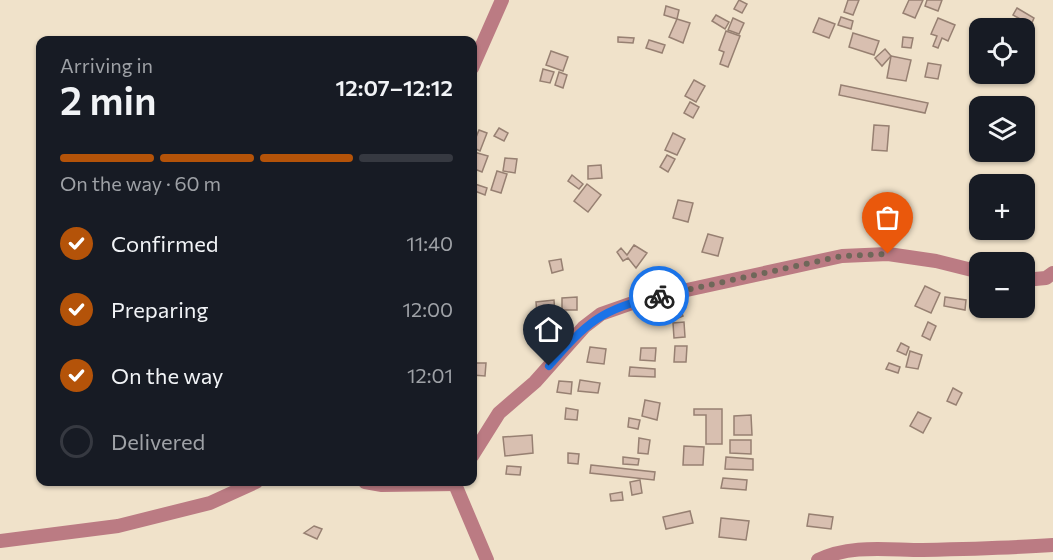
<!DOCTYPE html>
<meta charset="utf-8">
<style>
body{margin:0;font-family:Commissioner,sans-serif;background:#20242c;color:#f1f3f6;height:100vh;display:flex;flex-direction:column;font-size:22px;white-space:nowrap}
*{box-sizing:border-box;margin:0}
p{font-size:20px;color:#9ea1a6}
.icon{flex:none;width:33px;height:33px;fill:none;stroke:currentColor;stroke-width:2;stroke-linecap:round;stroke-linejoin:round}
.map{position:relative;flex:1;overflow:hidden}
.side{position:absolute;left:36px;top:36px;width:441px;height:450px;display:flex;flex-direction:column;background:#171b24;border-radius:12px;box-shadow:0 2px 4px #0004}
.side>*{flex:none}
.controls{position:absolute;left:969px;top:18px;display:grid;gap:12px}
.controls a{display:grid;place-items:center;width:66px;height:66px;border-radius:12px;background:#171b24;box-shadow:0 2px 4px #0004;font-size:30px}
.pin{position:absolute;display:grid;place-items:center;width:51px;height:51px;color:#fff;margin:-62px -26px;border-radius:50% 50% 50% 0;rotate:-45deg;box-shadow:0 0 6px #0007}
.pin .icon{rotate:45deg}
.courier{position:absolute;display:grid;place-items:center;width:60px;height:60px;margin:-30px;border:4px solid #1a73e8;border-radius:50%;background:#fff;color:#222;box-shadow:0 2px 8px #0007}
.overview em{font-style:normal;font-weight:600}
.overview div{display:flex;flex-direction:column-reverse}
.overview{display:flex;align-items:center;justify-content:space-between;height:102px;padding:0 24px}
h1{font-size:39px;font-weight:600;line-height:45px}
.bar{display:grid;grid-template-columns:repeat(4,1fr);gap:9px 6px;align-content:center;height:72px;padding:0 24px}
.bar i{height:8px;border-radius:4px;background:#363941}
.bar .active{background:#b45309}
.bar p{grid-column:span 4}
ol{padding:0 24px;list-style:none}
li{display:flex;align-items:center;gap:18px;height:66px}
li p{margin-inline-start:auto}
li .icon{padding:6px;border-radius:50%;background:#b45309;color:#fff;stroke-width:4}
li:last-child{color:#9ea1a6}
li i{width:33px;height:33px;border:3px solid #363941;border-radius:50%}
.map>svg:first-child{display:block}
.building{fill:#d8bfb0;stroke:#978072;stroke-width:1.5}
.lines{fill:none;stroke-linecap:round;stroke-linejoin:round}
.minor{stroke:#bb7b83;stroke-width:14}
.done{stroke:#6f6759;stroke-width:6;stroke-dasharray:0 10.8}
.route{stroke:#1a73e8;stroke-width:8}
</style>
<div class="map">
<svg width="1053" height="560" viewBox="0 0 1053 560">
<rect width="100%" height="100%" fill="#f0e2ca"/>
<g class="building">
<path d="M739,0L747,4L742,13L734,9Z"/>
<path d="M848,0H859L853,15L844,12Z"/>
<path d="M909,0H923L915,18L903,13Z"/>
<path d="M927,0H942L938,11L925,6Z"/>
<path d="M666,6L679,10L677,19L664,15Z"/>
<path d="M1017,8L1034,18L1031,25L1013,15Z"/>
<path d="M716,15L729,22L725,29L712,21Z"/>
<path d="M841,17L853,21L851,29L838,25Z"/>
<path d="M733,18L744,23L739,34L728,30Z"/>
<path d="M819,18L835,24L829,38L813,32Z"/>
<path d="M938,18L955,25L948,41L942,38L938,48L933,46L937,36L931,34Z"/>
<path d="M677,19L690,23L683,43L669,37Z"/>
<path d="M726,31L740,36L728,67L720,64L724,52L719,50Z"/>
<path d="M853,33L879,41L874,55L849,47Z"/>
<path d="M618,37L634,38L633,43L618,42Z"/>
<path d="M903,37L913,38L911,48L902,47Z"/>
<path d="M649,40L665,45L662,53L646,48Z"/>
<path d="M885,49L891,56L882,66L875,58Z"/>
<path d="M551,51L568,57L563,71L546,65Z"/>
<path d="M891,56L911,60L906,81L887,78Z"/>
<path d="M928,63L941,65L938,79L925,77Z"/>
<path d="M543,69L554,72L550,83L540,81Z"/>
<path d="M559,72L567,75L563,88L555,85Z"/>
<path d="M694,80L705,86L696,102L685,96Z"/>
<path d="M841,85L928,103L925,113L839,95Z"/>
<path d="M690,102L699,107L693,118L684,113Z"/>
<path d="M874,125L889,126L887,151L872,150Z"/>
<path d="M499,128L508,133L504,141L494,136Z"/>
<path d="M479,130L487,133L480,151L472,147Z"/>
<path d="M673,133L685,139L677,155L665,150Z"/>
<path d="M474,152L488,156L482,172L472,168Z"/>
<path d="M667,155L675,159L668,172L660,167Z"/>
<path d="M505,158L517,159L515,173L503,171Z"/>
<path d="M601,165L602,178L588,179V166Z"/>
<path d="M497,171L507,174L501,193L491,190Z"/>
<path d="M572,175L583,184L579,189L568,181Z"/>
<path d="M472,183L487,188L485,195L472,190Z"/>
<path d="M587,184L601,195L588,212L574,201Z"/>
<path d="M678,200L693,203L688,222L673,218Z"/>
<path d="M708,234L723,238L718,256L702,252Z"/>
<path d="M634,245L647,253L636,268L628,258L623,261L617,252L621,248L627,255Z"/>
<path d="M561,259L563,270L552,273L549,261Z"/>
<path d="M925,286L940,293L931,313L915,306Z"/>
<path d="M577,297V310H562V298Z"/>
<path d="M945,297L966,300L965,310L944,306Z"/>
<path d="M554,300L555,313L537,315L536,302Z"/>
<path d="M680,308L683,316L673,320L669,313Z"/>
<path d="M656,313H667L668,322H656Z"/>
<path d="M684,322L685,337L674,338L673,323Z"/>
<path d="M928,322L936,326L930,340L922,336Z"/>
<path d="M901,343L909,347L906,355L897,351Z"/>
<path d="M675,346H687L686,362H674Z"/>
<path d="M590,347L606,349L604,364L587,362Z"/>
<path d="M641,348H656L655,361L640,360Z"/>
<path d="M910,351L922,355L918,369L906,367Z"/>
<path d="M472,363H486L485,376L472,375Z"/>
<path d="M889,363L900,367L898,373L886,369Z"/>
<path d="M630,367L655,369V377L629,376Z"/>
<path d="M580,380L600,383L598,393L578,391Z"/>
<path d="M559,381L572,382L571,394L557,392Z"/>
<path d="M953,388L962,393L956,405L947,401Z"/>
<path d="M645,400L660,403L657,420L642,416Z"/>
<path d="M566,408L578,410L577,420L565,419Z"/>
<path d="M694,409H722V444H706V415H694Z"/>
<path d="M918,412L931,418L923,433L910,426Z"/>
<path d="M751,415L752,435H734V416Z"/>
<path d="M629,418L640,420L638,429L628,427Z"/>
<path d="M532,435L533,453L505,456L503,437Z"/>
<path d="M639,438L650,440L648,454L638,453Z"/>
<path d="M730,440H751V454L730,453Z"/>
<path d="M684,446L704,447L703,465H683Z"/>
<path d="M568,453L579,454L578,464L568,463Z"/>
<path d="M623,457L639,459L638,465L623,464Z"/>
<path d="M726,457L753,459V470L725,469Z"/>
<path d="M591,465L655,472L654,480L590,473Z"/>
<path d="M507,466L521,467L520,475L506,474Z"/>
<path d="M723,478L747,480L746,490L721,488Z"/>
<path d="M640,480L642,493L632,495L630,482Z"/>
<path d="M622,492L623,500L611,501L610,494Z"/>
<path d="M690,511L693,523L666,529L663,517Z"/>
<path d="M809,514L833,517L831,529L807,526Z"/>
<path d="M721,518L749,521L746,540L719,537Z"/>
<path d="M314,526L322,529L317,539L304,533Z"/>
</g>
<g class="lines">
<g class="minor">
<path d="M472,68L502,0"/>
<path d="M1024,280L1046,278L1053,273"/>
<path d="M472,456L499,413L535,382L584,327L601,314L641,300L842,256L888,254L936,261L980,272"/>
<path d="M365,482L382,485L456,484L457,482"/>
<path d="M454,482L487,560"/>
<path d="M0,541L118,526L210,503L256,482"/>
<path d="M818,560C851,544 888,550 923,550C967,549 1010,548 1053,545"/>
</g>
</g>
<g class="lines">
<path class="done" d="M659,296L842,256L888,254"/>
<path class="route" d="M549,366C586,323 602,308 659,296"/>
</g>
</svg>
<div class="controls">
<a><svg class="icon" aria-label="locate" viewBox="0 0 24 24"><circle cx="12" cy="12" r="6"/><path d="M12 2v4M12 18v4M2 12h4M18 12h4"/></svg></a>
<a><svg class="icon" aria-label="layers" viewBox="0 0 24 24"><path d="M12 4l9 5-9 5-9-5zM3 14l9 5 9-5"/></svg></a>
<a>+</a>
<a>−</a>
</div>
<div class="pin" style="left:888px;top:254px;background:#ea580c"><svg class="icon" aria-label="bag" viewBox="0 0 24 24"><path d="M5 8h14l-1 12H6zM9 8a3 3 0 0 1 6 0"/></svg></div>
<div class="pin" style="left:549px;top:366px;background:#1f2937"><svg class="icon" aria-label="home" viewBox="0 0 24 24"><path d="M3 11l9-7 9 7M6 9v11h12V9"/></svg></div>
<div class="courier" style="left:659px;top:296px"><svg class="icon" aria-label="bike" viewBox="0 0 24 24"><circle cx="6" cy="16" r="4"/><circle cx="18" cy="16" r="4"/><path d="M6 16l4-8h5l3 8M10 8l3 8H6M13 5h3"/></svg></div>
<section class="side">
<div class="overview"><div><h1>2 min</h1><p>Arriving in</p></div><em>12:07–12:12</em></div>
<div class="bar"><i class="active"></i><i class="active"></i><i class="active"></i><i></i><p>On the way · 60 m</p></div>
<ol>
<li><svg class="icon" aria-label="check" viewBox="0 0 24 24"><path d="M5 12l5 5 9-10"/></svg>Confirmed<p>11:40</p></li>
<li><svg class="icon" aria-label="check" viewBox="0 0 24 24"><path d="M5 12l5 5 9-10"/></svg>Preparing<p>12:00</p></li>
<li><svg class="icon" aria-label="check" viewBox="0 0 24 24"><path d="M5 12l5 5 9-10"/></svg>On the way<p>12:01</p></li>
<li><i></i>Delivered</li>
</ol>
</section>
</div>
